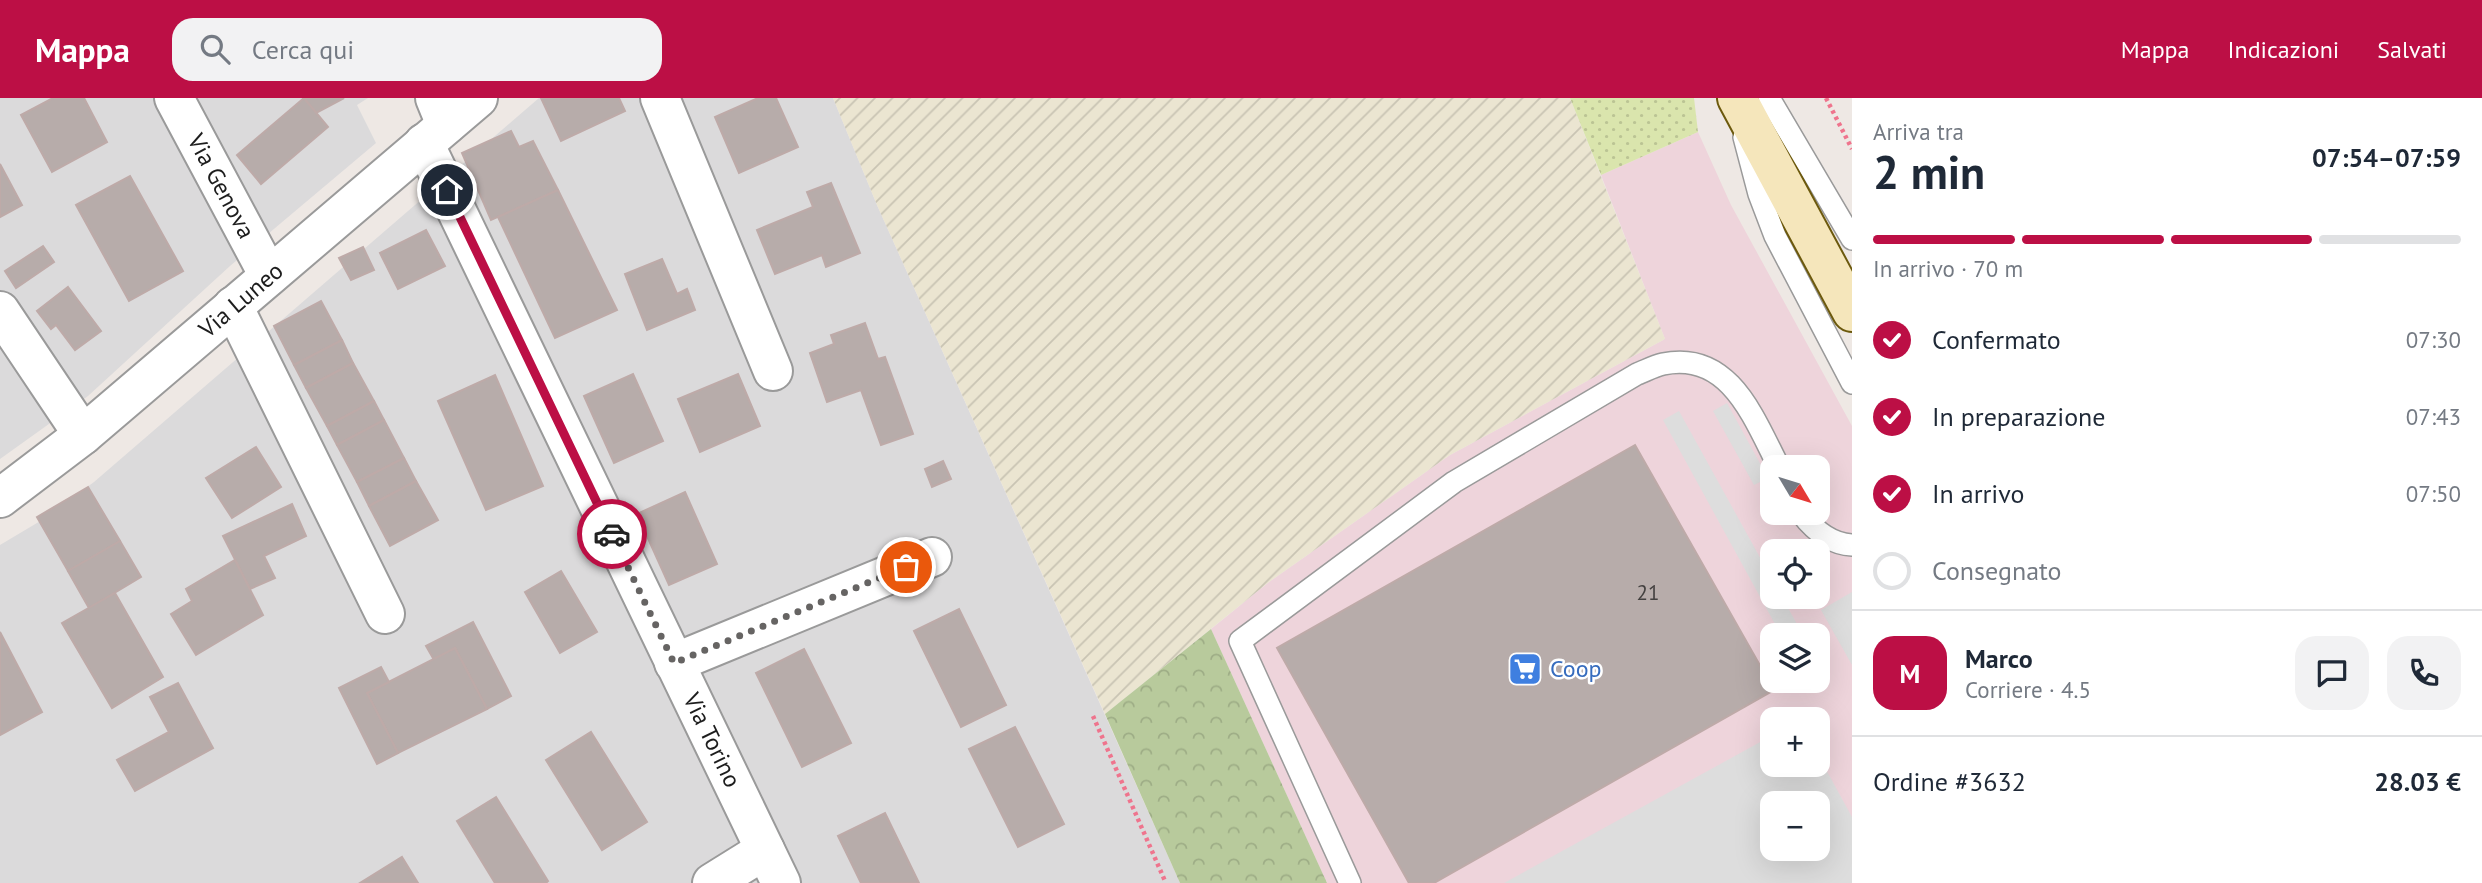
<!DOCTYPE html>
<html lang="it">
<meta charset="utf-8">
<style>
body{margin:0;font-family:"PT Sans",sans-serif;background:#f2f2f3;color:#1f2937;height:100vh;display:flex;flex-direction:column;font-size:26px;white-space:nowrap}
*{box-sizing:border-box;margin:0}
p{font-size:23px;color:#747a83}
.icon{flex:none;width:38px;height:38px;fill:none;stroke:currentColor;stroke-width:2;stroke-linecap:round;stroke-linejoin:round}
.map{position:relative;flex:1;overflow:hidden}
.details{display:flex;flex-direction:column;background:#fff;width:630px}
.details>*{flex:none}
.needle{width:46px;rotate:128deg}
.fabs{position:absolute;left:1760px;top:357px;display:grid;gap:14px}
.fabs a{display:grid;place-items:center;width:70px;height:70px;border-radius:14px;background:#fff;box-shadow:0 7px 28px #0002;font-size:35px}
.pin{position:absolute;display:grid;place-items:center;width:60px;height:60px;color:#fff;margin:-30px;border:4px solid #fff;border-radius:50%;box-shadow:0 2px 7px #0007}
.courier{position:absolute;display:grid;place-items:center;width:70px;height:70px;margin:-35px;border:5px solid #bc0f45;border-radius:50%;background:#fff;color:#222;box-shadow:0 2px 9px #0007}
.head em{font-style:normal;font-weight:700}
.head div{display:flex;flex-direction:column-reverse}
.head{display:flex;align-items:center;justify-content:space-between;height:119px;padding:0 21px}
h1{font-size:46px;font-weight:700;line-height:52px}
.bar{display:grid;grid-template-columns:repeat(4,1fr);gap:10px 7px;align-content:center;height:84px;padding:0 21px}
.bar i{height:9px;border-radius:5px;background:#e0e1e3}
.bar .active{background:#bc0f45}
.bar p{grid-column:span 4}
.line{display:flex;align-items:center;gap:18px;padding:0 21px;border-top:2px solid #e0e1e3}
.line div{flex:1}
.round{display:grid;place-items:center;flex:none;width:74px;height:74px;border-radius:21px;background:#f2f2f3}
ol{padding:0 21px;list-style:none}
li{display:flex;align-items:center;gap:21px;height:77px}
li p{margin-inline-start:auto}
li .icon{padding:7px;border-radius:50%;background:#bc0f45;color:#fff;stroke-width:4}
li:last-child{color:#747a83}
li i{width:38px;height:38px;border:4px solid #e0e1e3;border-radius:50%}
header{display:flex;align-items:center;gap:42px;box-sizing:border-box;height:98px;padding:0 35px;background:#bc0f45;color:#fff}
header strong{font-size:33px}
nav{display:flex;gap:38px;margin-inline-start:auto;font-size:24px}
.search{width:490px;height:63px;background:#f2f2f3;display:flex;align-items:center;gap:18px;box-sizing:border-box;padding:0 24px;border-radius:21px;color:#747a83;font-size:26px}
main{display:flex;flex:1;min-height:0}
.map>svg:first-child{display:block}
.residential{fill:#dbdadb}
.commercial{fill:#eed4db;fill-rule:evenodd}
.farmland{fill:url(#farmland-furrows)}
.grass{fill:url(#grass-dots)}
.forest{fill:url(#forest-crowns)}
.parking{fill:#ddd;fill-rule:evenodd}
.building{fill:#b7acaa;stroke:#beaaa8;stroke-width:2}
.lines{fill:none;stroke-linecap:round;stroke-linejoin:round}
.service-casing{stroke:#9a9a9a;stroke-width:24}
.minor-casing{stroke:#9a9a9a;stroke-width:42}
.tertiary-casing{stroke:#9a9a9a;stroke-width:42}
.secondary-casing{stroke:#6c590d;stroke-width:42}
.path{stroke:#ef748d;stroke-width:4.5;stroke-dasharray:3.5 3.5;stroke-linecap:butt}
.service{stroke:#fff;stroke-width:21}
.minor{stroke:#fff;stroke-width:38}
.tertiary{stroke:#fff;stroke-width:38}
.secondary{stroke:#f5e6bb;stroke-width:38}
.done{stroke:#666463;stroke-width:7;stroke-dasharray:0 12.6}
.route{stroke:#bc0f45;stroke-width:9}
.labels{text-anchor:middle;stroke-width:5;stroke-linejoin:round;paint-order:stroke}
.number-label{font-size:21px;fill:#444140}
.street-label{font-size:24px;fill:#1d1d1d;stroke:#fff}
.shop-label{font-size:24px;fill:#366cbe;stroke:#fff;text-anchor:start}
</style>
<header>
<strong>Mappa</strong>
<div class="search"><svg class="icon" aria-label="search" viewBox="0 0 24 24"><circle cx="10" cy="10" r="6"/><path d="M15 15l6 6"/></svg>Cerca qui</div>
<nav><a>Mappa</a><a>Indicazioni</a><a>Salvati</a></nav>
</header>
<main>
<div class="map">
<svg width="1852" height="785" viewBox="0 0 1852 785">
<defs>
<pattern id="farmland-furrows" width="10" height="10" patternUnits="userSpaceOnUse" patternTransform="scale(1.75)"><rect width="10" height="10" fill="#ebe5d1"/><path d="M-1 1l2-2M0 10L10 0M9 11l2-2" fill="none" stroke="#c9c4b3"/></pattern>
<pattern id="grass-dots" width="8" height="8" patternUnits="userSpaceOnUse" patternTransform="scale(1.75)"><rect width="8" height="8" fill="#dae5ad"/><path d="M2 2h.1M6 6h.1" fill="none" stroke="#bbc494" stroke-width="1.8" stroke-linecap="round"/></pattern>
<pattern id="forest-crowns" width="20" height="18" patternUnits="userSpaceOnUse" patternTransform="scale(1.75)"><rect width="20" height="18" fill="#b8ca9c"/><path d="M2 6a3 3 0 1 1 6 0M12 15a3 3 0 1 1 6 0" fill="none" stroke="#9ead86"/></pattern>
</defs>
<rect width="100%" height="100%" fill="#eee8e4"/>
<g class="residential">
<path d="M0,0H368L357,7L376,45L230,168L88,298L0,361Z"/>
<path d="M539,0H833L877,107L1180,785H0V447L42,422L94,384Z"/>
</g>
<path class="commercial" d="M1698,34L1731,107L1852,328V785H1327L1211,531L1269,484L1450,357L1665,241L1601,77ZM1773,369H1818V415H1773ZM1773,453H1818V499H1773ZM1773,537H1818V583H1773ZM1773,621H1818V667H1773ZM1773,705H1818V751H1773Z"/>
<path class="farmland" d="M833,0H1570L1665,241L1450,357L1269,484L1105,616L877,107Z"/>
<path class="grass" d="M1570,0H1694L1698,34L1601,77Z"/>
<path class="forest" d="M1211,531L1327,785H1180L1105,616Z"/>
<g class="parking">
<path d="M1727,305L1768,380L1754,387L1713,313Z"/>
<path d="M1679,313L1773,483V499H1782L1803,537H1781L1663,322Z"/>
<path d="M1852,494V567L1821,512Z"/>
<path d="M1773,637V667H1818V657L1852,719V785H1504ZM1818,705V751H1773V705Z"/>
</g>
<g class="building">
<path d="M53,0H84L107,44L52,74L21,17Z"/>
<path d="M303,0H344L316,15Z"/>
<path d="M304,0L328,29L261,86L237,57Z"/>
<path d="M541,0H619L625,13L561,43Z"/>
<path d="M758,0H776L798,49L739,75L715,19Z"/>
<path d="M511,33L519,49L533,43L558,92L491,122L462,55Z"/>
<path d="M0,66L22,107L0,119Z"/>
<path d="M130,78L183,173L129,203L76,107Z"/>
<path d="M831,85L860,155L826,169L822,157L775,176L757,132L813,109L807,94Z"/>
<path d="M558,92L617,212L555,240L498,119Z"/>
<path d="M426,132L445,168L398,191L380,155Z"/>
<path d="M43,148L54,164L16,190L5,173Z"/>
<path d="M363,149L374,172L351,182L339,160Z"/>
<path d="M662,161L677,196L687,191L695,212L647,232L625,176Z"/>
<path d="M68,189L101,233L75,252L56,227L51,231L37,213Z"/>
<path d="M321,203L342,242L294,267L274,228Z"/>
<path d="M865,225L878,261L885,259L913,336L881,347L861,292L827,304L810,255L834,246L831,237Z"/>
<path d="M342,242L353,265L306,290L294,267Z"/>
<path d="M353,265L374,303L327,328L306,290Z"/>
<path d="M633,276L663,343L614,365L584,298Z"/>
<path d="M738,276L760,328L700,354L678,301Z"/>
<path d="M495,277L543,388L486,412L438,303Z"/>
<path d="M374,303L384,322L337,347L327,328Z"/>
<path d="M384,322L404,360L357,384L337,347Z"/>
<path d="M1635,347L1774,592L1434,785H1409L1277,550Z"/>
<path d="M256,349L281,389L232,420L206,380Z"/>
<path d="M404,360L416,383L369,408L357,384Z"/>
<path d="M943,363L951,381L932,389L925,371Z"/>
<path d="M416,383L438,422L390,448L369,408Z"/>
<path d="M88,389L120,443L68,473L37,419Z"/>
<path d="M685,394L717,466L669,487L637,416Z"/>
<path d="M292,406L306,438L264,458L275,480L250,491L223,438Z"/>
<path d="M120,443L141,479L89,510L68,473Z"/>
<path d="M235,462L263,517L196,557L171,516L192,503L186,491Z"/>
<path d="M561,473L597,534L560,555L525,494Z"/>
<path d="M115,495L163,579L112,610L62,525Z"/>
<path d="M959,511L1006,607L961,629L914,533Z"/>
<path d="M473,524L511,598L487,611L455,550L434,562L426,548Z"/>
<path d="M0,534L42,614L0,637Z"/>
<path d="M455,550L487,611L398,655L367,595Z"/>
<path d="M804,551L851,645L802,669L756,575Z"/>
<path d="M381,569L389,584L367,595L398,655L377,666L339,590Z"/>
<path d="M178,585L213,650L135,693L117,662L169,634L150,599Z"/>
<path d="M1015,629L1064,726L1018,749L969,651Z"/>
<path d="M591,634L647,724L602,752L546,662Z"/>
<path d="M496,699L548,783L546,785H495L457,723Z"/>
<path d="M885,715L919,785H861L838,738Z"/>
<path d="M402,759L418,785H360Z"/>
</g>
<g class="lines">
<defs>
<g id="service">
<path d="M1769,0L1852,141"/>
<path d="M1744,39L1759,96L1775,138L1852,285"/>
<path d="M1801,415C1814,432 1830,446 1852,447"/>
<path d="M1350,785L1240,543L1454,384L1637,276C1645,273 1654,268 1663,266C1730,252 1754,321 1779,369"/>
</g>
<g id="minor">
<path id="s1" d="M174,0L269,178"/>
<path d="M435,0L446,27"/>
<path d="M660,0L773,273"/>
<path id="s2" d="M424,45L781,785"/>
<path d="M233,208L385,516"/>
<path d="M0,213L83,337"/>
<path d="M674,565L932,459"/>
<path d="M712,785L765,752"/>
</g>
<g id="tertiary">
<path id="s3" d="M0,400L83,337L478,0"/>
</g>
<path id="secondary" d="M1737,0L1852,214"/>
</defs>
<use href="#service" class="service-casing"/>
<use href="#minor" class="minor-casing"/>
<use href="#tertiary" class="tertiary-casing"/>
<use href="#secondary" class="secondary-casing"/>
<g class="path">
<path d="M1826,0L1852,51"/>
<path d="M1093,618L1165,783"/>
</g>
<use href="#service" class="service"/>
<use href="#minor" class="minor"/>
<use href="#tertiary" class="tertiary"/>
<use href="#secondary" class="secondary"/>
</g>
<g class="lines">
<path class="done" d="M612,436L674,565L906,469"/>
<path class="route" d="M447,92L612,436"/>
</g>
<defs>
<symbol id="supermarket-square" viewBox="-11 -11 22 22"><rect x="-9" y="-9" width="18" height="18" rx="4" fill="#3f7fe0" stroke="#fff"/><path d="M-6-5.5h2.5l.6 2H6L4.5 2H-2.5L-4.4-4H-6ZM-1.5 3.2a1.3 1.3 0 1 0 .1 0ZM3 3.2a1.3 1.3 0 1 0 .1 0Z" fill="#fff"/></symbol>
</defs>
<g fill-rule="evenodd">
<use href="#supermarket-square" x="1506" y="552" width="38" height="38"/>
</g>
<g class="labels">
<g class="number-label">
<text x="1648" y="502">21</text>
</g>
<g class="street-label">
<text dy="8" stroke="none"><textPath href="#s1" startOffset="100">Via Genova</textPath></text>
<text dy="8" stroke="none"><textPath href="#s3" startOffset="312">Via Luneo</textPath></text>
<text dy="8" stroke="none"><textPath href="#s2" startOffset="663">Via Torino</textPath></text>
</g>
<g class="shop-label">
<text x="1550" y="579">Coop</text>
</g>
</g>
</svg>
<div class="fabs">
<a><svg class="needle" viewBox="-14 -14 28 28"><path d="M0-13l5 13h-10z" fill="#e53935"/><path d="M0 13l5-13h-10z" fill="#747a83"/></svg></a>
<a><svg class="icon" aria-label="locate" viewBox="0 0 24 24"><circle cx="12" cy="12" r="6"/><path d="M12 2v4M12 18v4M2 12h4M18 12h4"/></svg></a>
<a><svg class="icon" aria-label="layers" viewBox="0 0 24 24"><path d="M12 4l9 5-9 5-9-5zM3 14l9 5 9-5"/></svg></a>
<a>+</a>
<a>−</a>
</div>
<div class="pin" style="left:906px;top:469px;background:#ea580c"><svg class="icon" aria-label="bag" viewBox="0 0 24 24"><path d="M5 8h14l-1 12H6zM9 8a3 3 0 0 1 6 0"/></svg></div>
<div class="pin" style="left:447px;top:92px;background:#1f2937"><svg class="icon" aria-label="home" viewBox="0 0 24 24"><path d="M3 11l9-7 9 7M6 9v11h12V9"/></svg></div>
<div class="courier" style="left:612px;top:436px"><svg class="icon" aria-label="car" viewBox="0 0 24 24"><path d="M5 17H2v-5l4-1 3-4h7l3 4 3 1v5h-3M9 17h6M6 11h13"/><circle cx="7" cy="17" r="2"/><circle cx="17" cy="17" r="2"/></svg></div>
</div>
<section class="details">
<div class="head"><div><h1>2 min</h1><p>Arriva tra</p></div><em>07:54–07:59</em></div>
<div class="bar"><i class="active"></i><i class="active"></i><i class="active"></i><i></i><p>In arrivo · 70 m</p></div>
<ol>
<li><svg class="icon" aria-label="check" viewBox="0 0 24 24"><path d="M5 12l5 5 9-10"/></svg>Confermato<p>07:30</p></li>
<li><svg class="icon" aria-label="check" viewBox="0 0 24 24"><path d="M5 12l5 5 9-10"/></svg>In preparazione<p>07:43</p></li>
<li><svg class="icon" aria-label="check" viewBox="0 0 24 24"><path d="M5 12l5 5 9-10"/></svg>In arrivo<p>07:50</p></li>
<li><i></i>Consegnato</li>
</ol>
<div class="line" style="height:126px"><b class="round" style="background:#bc0f45;color:#fff">M</b><div><b>Marco</b><p>Corriere · 4.5</p></div><a class="round"><svg class="icon" aria-label="chat" viewBox="0 0 24 24"><path d="M4 5h16v11H9l-5 4z"/></svg></a><a class="round"><svg class="icon" aria-label="phone" viewBox="0 0 24 24"><path d="M5 4h4l2 5-3 2q2 4 5 5l2-3 5 2v4C11 20 4 13 5 4z"/></svg></a></div>
<div class="line" style="height:91px"><div>Ordine #3632</div><b>28.03 €</b></div>
</section>
</main>
